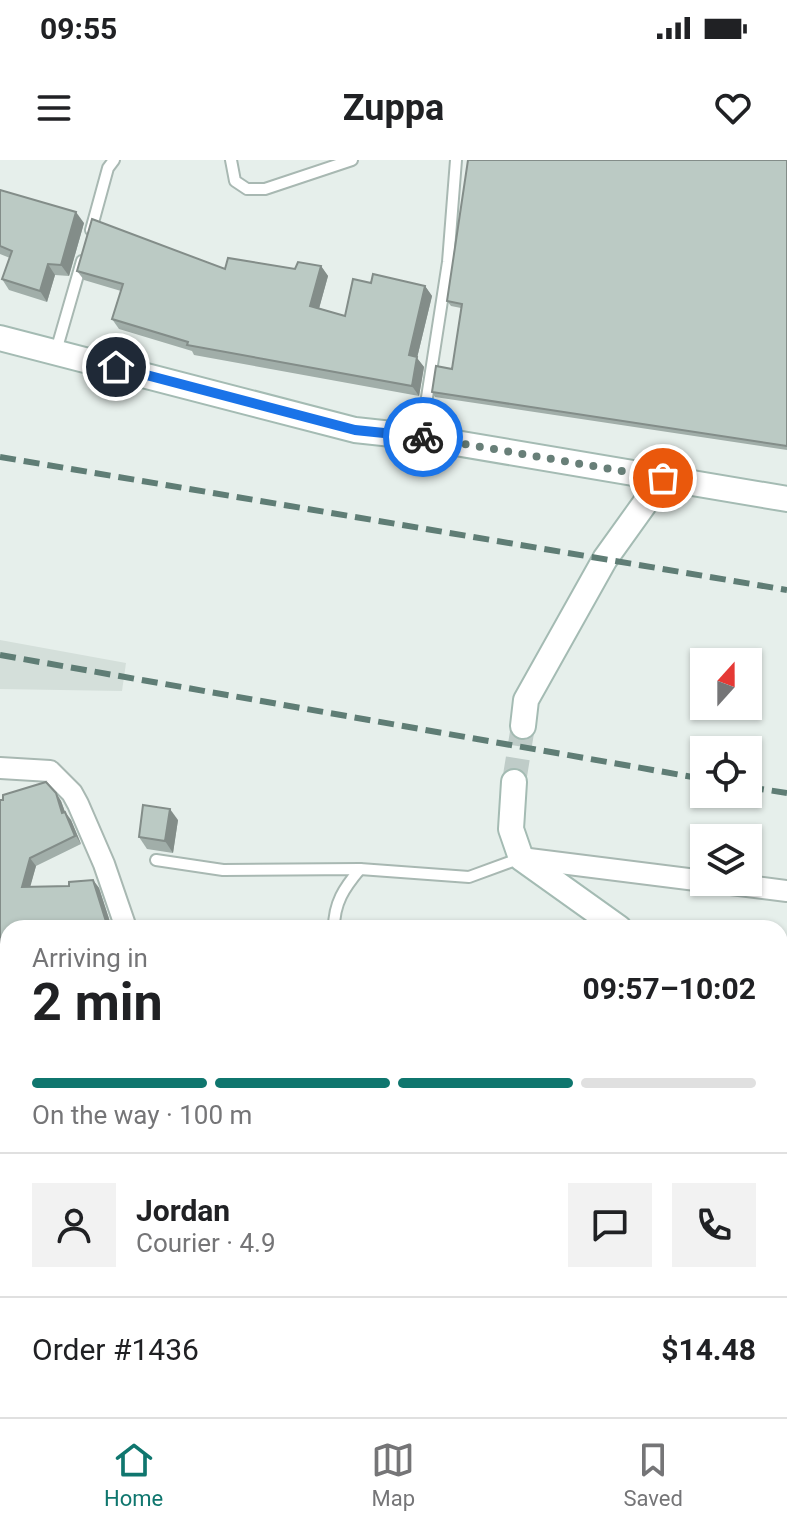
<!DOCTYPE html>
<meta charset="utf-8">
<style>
body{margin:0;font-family:Roboto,sans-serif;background:#f2f2f2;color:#202124;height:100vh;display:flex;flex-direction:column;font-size:30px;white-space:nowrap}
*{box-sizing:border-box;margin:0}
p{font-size:26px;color:#757577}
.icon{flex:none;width:44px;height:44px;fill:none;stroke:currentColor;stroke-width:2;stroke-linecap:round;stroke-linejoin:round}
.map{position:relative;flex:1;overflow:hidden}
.details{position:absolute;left:0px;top:760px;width:788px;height:498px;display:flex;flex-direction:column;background:#fff;border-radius:24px 24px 0 0;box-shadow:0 2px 6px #0004}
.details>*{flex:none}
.needle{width:52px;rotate:21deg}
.buttons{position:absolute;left:690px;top:488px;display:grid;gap:16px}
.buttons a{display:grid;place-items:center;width:72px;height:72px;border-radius:0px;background:#fff;box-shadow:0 2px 6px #0004;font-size:40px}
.pin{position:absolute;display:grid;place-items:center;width:68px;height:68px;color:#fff;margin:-34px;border:4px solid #fff;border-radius:50%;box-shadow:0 2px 8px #0007}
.courier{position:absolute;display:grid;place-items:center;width:80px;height:80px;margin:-40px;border:6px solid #1a73e8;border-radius:50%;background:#fff;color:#222;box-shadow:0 2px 10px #0007}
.head em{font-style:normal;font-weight:700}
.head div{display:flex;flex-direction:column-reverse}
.head{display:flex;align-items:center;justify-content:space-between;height:136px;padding:0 32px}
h1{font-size:52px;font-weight:700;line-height:60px}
.bar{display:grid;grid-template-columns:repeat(4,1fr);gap:12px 8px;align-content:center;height:96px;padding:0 32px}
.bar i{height:10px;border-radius:6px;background:#e0e0e0}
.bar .selected{background:#0f766e}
.bar p{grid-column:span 4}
.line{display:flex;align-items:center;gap:20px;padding:0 32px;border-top:2px solid #e0e0e0}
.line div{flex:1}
.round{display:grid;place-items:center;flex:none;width:84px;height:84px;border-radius:0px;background:#f2f2f2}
.status{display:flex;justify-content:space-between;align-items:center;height:56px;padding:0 40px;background:#fff;direction:ltr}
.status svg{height:22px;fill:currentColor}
header{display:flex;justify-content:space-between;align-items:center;height:104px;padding:0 32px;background:#fff;font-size:36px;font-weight:700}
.tab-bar{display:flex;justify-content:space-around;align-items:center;height:112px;border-top:2px solid #e0e0e0;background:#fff;font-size:22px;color:#757577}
.tab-bar a{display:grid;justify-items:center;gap:4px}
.tab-bar .selected{color:#0f766e}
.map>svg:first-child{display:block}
.built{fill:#d4dfda}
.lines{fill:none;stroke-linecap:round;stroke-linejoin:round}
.secondary-tunnel{stroke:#bfccc8;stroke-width:24;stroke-dasharray:24 12;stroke-linecap:butt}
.lane-casing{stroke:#a8b8b2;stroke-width:14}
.street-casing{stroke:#a8b8b2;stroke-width:24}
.secondary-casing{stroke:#a4bbb3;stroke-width:28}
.primary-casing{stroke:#c2cac8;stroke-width:28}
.lane{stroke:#fff;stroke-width:10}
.street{stroke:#fff;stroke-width:20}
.secondary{stroke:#fff;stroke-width:24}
.primary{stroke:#6aa596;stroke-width:24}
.rail{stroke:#5f7d75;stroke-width:6;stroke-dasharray:16 8;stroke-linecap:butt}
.wall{fill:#a1aea9}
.shaded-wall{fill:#838d89}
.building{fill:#bbcac4;stroke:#838d89;stroke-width:2}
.done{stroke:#687f78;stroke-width:8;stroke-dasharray:0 14.4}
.route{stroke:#1a73e8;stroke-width:10}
</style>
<div class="status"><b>09:55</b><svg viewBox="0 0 49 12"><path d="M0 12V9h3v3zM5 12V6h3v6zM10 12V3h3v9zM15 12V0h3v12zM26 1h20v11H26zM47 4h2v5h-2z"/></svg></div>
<header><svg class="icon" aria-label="menu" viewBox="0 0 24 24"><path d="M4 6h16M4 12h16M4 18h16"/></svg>Zuppa<svg class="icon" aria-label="heart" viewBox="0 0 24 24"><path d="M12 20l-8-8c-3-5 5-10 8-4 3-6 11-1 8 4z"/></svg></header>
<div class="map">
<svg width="787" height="1257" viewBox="0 0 787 1257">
<rect width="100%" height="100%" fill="#e6efeb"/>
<path class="built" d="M0,480L126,503L122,531L0,529Z"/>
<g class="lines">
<path class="secondary-tunnel" d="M514,622L523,566"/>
<defs>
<g id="lane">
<path d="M231,0L235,21L247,29H265L352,0"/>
<path d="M91,70L108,8L114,0"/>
<path d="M56,191L82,101"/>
<path d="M421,276L448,102L456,0"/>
<path d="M156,700L223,710L360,709L469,717L521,698"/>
<path d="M334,768C334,743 344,728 360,709"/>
</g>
<g id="street">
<path d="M0,608L50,611L72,633L78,644L104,704L126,768"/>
<path d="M521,698L704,721"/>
<path d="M715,722L787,731"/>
</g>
<g id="secondary">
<path d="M0,178L355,270L420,277L787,339"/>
<path d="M523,566L526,540L605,399L663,318"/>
<path d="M514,622L511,669L521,698L619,768"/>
</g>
<g id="primary">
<path d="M0,936H8"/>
<path d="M780,941H787"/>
</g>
</defs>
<use href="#lane" class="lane-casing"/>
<use href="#street" class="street-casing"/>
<use href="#secondary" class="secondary-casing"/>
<use href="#primary" class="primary-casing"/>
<use href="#lane" class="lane"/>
<use href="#street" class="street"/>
<use href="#secondary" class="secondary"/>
<use href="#primary" class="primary"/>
<g class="rail">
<path d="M0,297L787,430"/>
<path d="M0,495L704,619"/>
<path d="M748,627L787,633"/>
</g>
</g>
<g class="wall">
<path d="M787,0V290L435,237L432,232L452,209L461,148L451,146L447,141Z"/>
<path d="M0,30L84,63L69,116L55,115L47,142L9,130L2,119L10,98L0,94Z"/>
<path d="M321,106L328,116L319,148L345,156L371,123L425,126L432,136L417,198L424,207L419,236L194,195L192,191L119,169L112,159L121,131L84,120L77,111L295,109Z"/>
<path d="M56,633L61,641L65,652L71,660L81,684L36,706L30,726H69L93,720L99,728L112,768H8V795L0,797V640Z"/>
<path d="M178,660L173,693L147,689L139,677Z"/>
<path d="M0,800L8,803V862H6L5,866L0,864Z"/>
</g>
<g class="shaded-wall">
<path d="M76,52L84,63L69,116L61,105Z"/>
<path d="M48,104L55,115L47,142L40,131Z"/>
<path d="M321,106L328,116L317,156L310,146Z"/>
<path d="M425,126L432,136L417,198L424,207L419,236L412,226L409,195Z"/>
<path d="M56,633L61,641L65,652L71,660L81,684L62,653Z"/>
<path d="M170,649L178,660L173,693L165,681Z"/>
<path d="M30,698L36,706L28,735L22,727Z"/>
<path d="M93,720L99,728L112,768H108Z"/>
<path d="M8,772V795L2,787Z"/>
<path d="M0,854L6,862L5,866L0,859Z"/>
</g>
<g class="building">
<path d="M468,0H787V286L432,232L436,206L452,209L462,144L447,141Z"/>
<path d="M0,30L76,52L61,105L48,104L40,131L2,119L12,91L0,86Z"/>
<path d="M92,59L225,109L228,98L295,109L298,102L321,106L310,146L345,156L353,119L371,123L373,114L425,126L409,195L417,197L412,226L187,185L188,182L112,159L123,124L77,111Z"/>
<path d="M46,622L56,633L62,653L65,652L75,676L30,698L22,727L69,726V722L93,720L108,768H18L10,766L8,768V772L2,787L0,788V640H3V635Z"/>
<path d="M143,645L170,649L165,681L139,677Z"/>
<path d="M0,800L8,803V856L0,854V855Z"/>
</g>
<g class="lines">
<path class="done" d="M423,277L663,318"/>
<path class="route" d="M116,207L355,270L423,277"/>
</g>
</svg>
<div class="buttons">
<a><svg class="needle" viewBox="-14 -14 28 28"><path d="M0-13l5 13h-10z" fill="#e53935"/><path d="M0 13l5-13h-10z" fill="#757577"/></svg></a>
<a><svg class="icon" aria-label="locate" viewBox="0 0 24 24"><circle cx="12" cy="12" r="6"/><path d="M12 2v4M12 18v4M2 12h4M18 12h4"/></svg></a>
<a><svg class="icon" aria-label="layers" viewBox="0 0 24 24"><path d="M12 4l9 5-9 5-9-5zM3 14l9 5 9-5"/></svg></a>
</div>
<div class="pin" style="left:663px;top:318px;background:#ea580c"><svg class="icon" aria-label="bag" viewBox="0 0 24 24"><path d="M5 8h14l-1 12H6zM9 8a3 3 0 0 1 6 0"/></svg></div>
<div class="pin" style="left:116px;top:207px;background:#1f2937"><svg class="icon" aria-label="home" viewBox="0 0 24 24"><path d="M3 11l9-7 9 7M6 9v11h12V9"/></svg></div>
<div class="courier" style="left:423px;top:277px"><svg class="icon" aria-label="bike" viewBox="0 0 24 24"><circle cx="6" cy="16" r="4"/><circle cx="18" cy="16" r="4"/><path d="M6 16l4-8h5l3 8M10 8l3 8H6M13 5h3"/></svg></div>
<section class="details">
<div class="head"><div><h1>2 min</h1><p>Arriving in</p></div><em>09:57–10:02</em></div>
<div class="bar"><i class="selected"></i><i class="selected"></i><i class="selected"></i><i></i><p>On the way · 100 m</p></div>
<div class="line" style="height:144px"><a class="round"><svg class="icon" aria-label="person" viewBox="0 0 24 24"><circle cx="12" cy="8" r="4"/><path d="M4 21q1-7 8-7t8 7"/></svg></a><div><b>Jordan</b><p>Courier · 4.9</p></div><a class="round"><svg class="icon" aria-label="chat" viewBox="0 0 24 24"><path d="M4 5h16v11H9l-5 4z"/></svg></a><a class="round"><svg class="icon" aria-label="phone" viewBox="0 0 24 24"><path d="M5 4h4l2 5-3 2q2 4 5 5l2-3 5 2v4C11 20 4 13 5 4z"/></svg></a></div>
<div class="line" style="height:104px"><div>Order #1436</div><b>$14.48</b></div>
</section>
</div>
<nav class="tab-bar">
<a class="selected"><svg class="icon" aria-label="home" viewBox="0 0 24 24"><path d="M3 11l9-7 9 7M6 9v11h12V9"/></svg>Home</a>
<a><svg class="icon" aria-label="map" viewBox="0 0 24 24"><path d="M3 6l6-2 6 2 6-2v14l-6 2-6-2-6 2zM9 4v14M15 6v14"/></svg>Map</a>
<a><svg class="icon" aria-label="saved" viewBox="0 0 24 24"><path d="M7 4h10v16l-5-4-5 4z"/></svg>Saved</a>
</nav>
